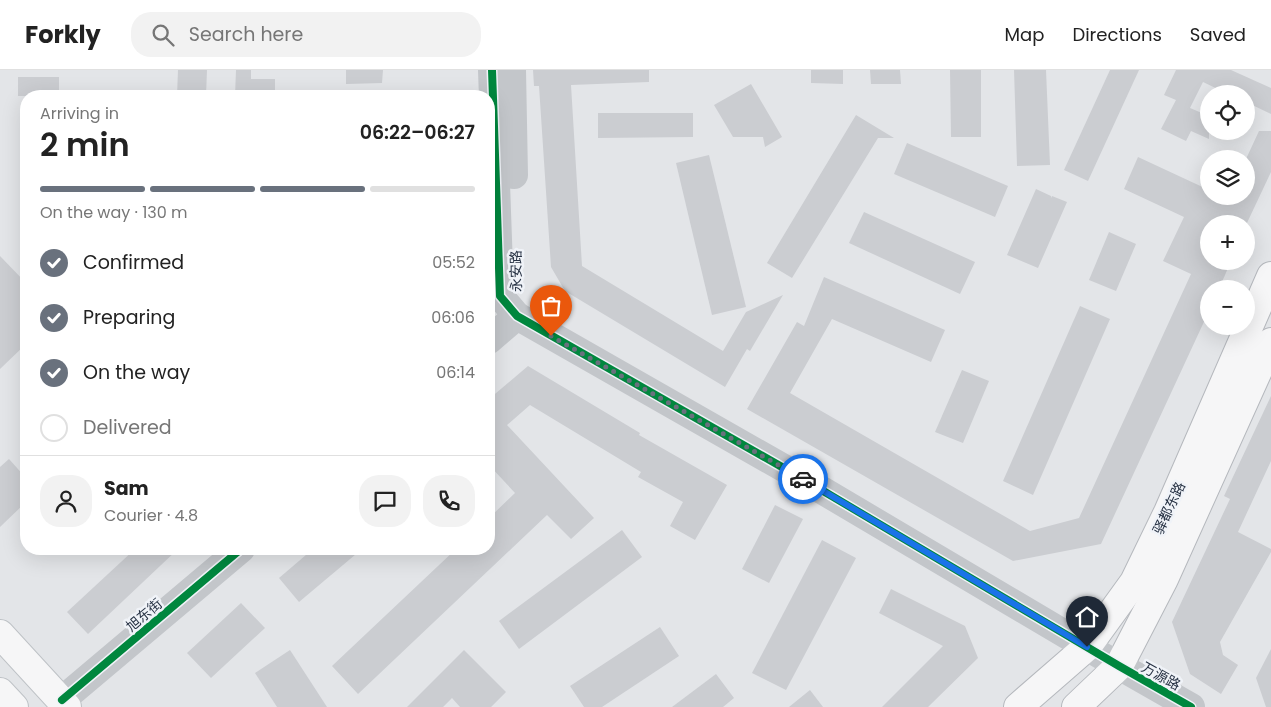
<!DOCTYPE html>
<meta charset="utf-8">
<style>
body{margin:0;font-family:Poppins,"Noto Sans SC",sans-serif;background:#f2f2f2;color:#222;height:100vh;display:flex;flex-direction:column;font-size:19px;white-space:nowrap}
*{box-sizing:border-box;margin:0}
p{font-size:16px;color:#767676}
.icon{flex:none;width:28px;height:28px;fill:none;stroke:currentColor;stroke-width:2;stroke-linecap:round;stroke-linejoin:round}
.map{position:relative;flex:1;overflow:hidden}
.details{position:absolute;left:20px;top:20px;width:475px;height:465px;display:flex;flex-direction:column;background:#fff;border-radius:20px;box-shadow:0 5px 20px #0002}
.details>*{flex:none}
.controls{position:absolute;left:1200px;top:15px;display:grid;gap:10px}
.controls a{display:grid;place-items:center;width:55px;height:55px;border-radius:50%;background:#fff;box-shadow:0 5px 20px #0002;font-size:25px}
.pin{position:absolute;display:grid;place-items:center;width:42px;height:42px;color:#fff;margin:-51px -21px;border-radius:50% 50% 50% 0;rotate:-45deg;box-shadow:0 0 5px #0007}
.pin .icon{rotate:45deg}
.courier{position:absolute;display:grid;place-items:center;width:50px;height:50px;margin:-25px;border:4px solid #1a73e8;border-radius:50%;background:#fff;color:#222;box-shadow:0 1px 6px #0007}
.summary em{font-style:normal;font-weight:600}
.summary div{display:flex;flex-direction:column-reverse}
.summary{display:flex;align-items:center;justify-content:space-between;height:85px;padding:0 20px}
h1{font-size:32px;font-weight:600;line-height:38px}
.bar{display:grid;grid-template-columns:repeat(4,1fr);gap:8px 5px;align-content:center;height:60px;padding:0 20px}
.bar i{height:6px;border-radius:4px;background:#e0e0e0}
.bar .current{background:#69717d}
.bar p{grid-column:span 4}
.line{display:flex;align-items:center;gap:12px;padding:0 20px;border-top:1px solid #e0e0e0}
.line div{flex:1}
.round{display:grid;place-items:center;flex:none;width:52px;height:52px;border-radius:20px;background:#f2f2f2}
ol{padding:0 20px;list-style:none}
li{display:flex;align-items:center;gap:15px;height:55px}
li p{margin-inline-start:auto}
li .icon{padding:5px;border-radius:50%;background:#69717d;color:#fff;stroke-width:4}
li:last-child{color:#767676}
li i{width:28px;height:28px;border:2px solid #e0e0e0;border-radius:50%}
header{display:flex;align-items:center;gap:30px;box-sizing:border-box;height:70px;padding:0 25px;background:#fff;border-bottom:1px solid #e0e0e0}
header strong{font-size:24px}
nav{display:flex;gap:28px;margin-inline-start:auto;font-size:18px}
.search{width:350px;height:45px;background:#f2f2f2;display:flex;align-items:center;gap:12px;box-sizing:border-box;padding:0 18px;border-radius:20px;color:#767676;font-size:19px}
.map>svg:first-child{display:block}
.building{fill:#cbcdd1}
.lines{fill:none;stroke-linecap:round;stroke-linejoin:round}
.primary-casing{stroke:#bec2c6;stroke-width:30}
.highway-casing{stroke:#b5b8bd;stroke-width:30}
.secondary{stroke:#c3c6ca;stroke-width:28}
.primary{stroke:#f6f6f7;stroke-width:28}
.highway{stroke:#f6f6f7;stroke-width:28}
.cycleway-casing{stroke:#f0f3f8;stroke-width:11}
.cycleway{stroke:#00873e;stroke-width:8}
.done{stroke:#69717d;stroke-width:5;stroke-dasharray:0 9}
.route{stroke:#1a73e8;stroke-width:6}
.labels{text-anchor:middle;stroke-width:5;stroke-linejoin:round;paint-order:stroke}
.street-label{font-size:14px;fill:#273244;stroke:#f0f3f8}
</style>
<header>
<strong>Forkly</strong>
<div class="search"><svg class="icon" aria-label="search" viewBox="0 0 24 24"><circle cx="10" cy="10" r="6"/><path d="M15 15l6 6"/></svg>Search here</div>
<nav><a>Map</a><a>Directions</a><a>Saved</a></nav>
</header>
<div class="map">
<svg width="1271" height="637" viewBox="0 0 1271 637">
<rect width="100%" height="100%" fill="#e3e5e8"/>
<g class="building">
<path d="M178,0H207L206,26H177Z"/>
<path d="M236,0H251V9H275V26H235Z"/>
<path d="M346,0H383L382,13L346,14Z"/>
<path d="M533,0H649V12L571,15L582,196L723,281L746,242L783,225L750,281L747,279L725,317L565,221L551,197L539,16H534Z"/>
<path d="M811,0H843V14L811,13Z"/>
<path d="M870,0H900L901,14H871Z"/>
<path d="M950,0H981V67H951Z"/>
<path d="M1014,0H1046L1050,95L1017,96Z"/>
<path d="M1110,0H1139L1088,111L1064,100Z"/>
<path d="M1176,0H1231L1271,18V44L1246,32V24H1228L1203,12L1190,38L1209,46V69L1191,61L1186,71L1161,59L1176,30L1164,25Z"/>
<rect x="18" y="7" width="41" height="19"/>
<path d="M751,14L782,67L765,77L763,67H733L714,35Z"/>
<path d="M598,43H693V67L598,68Z"/>
<path d="M856,45L894,68H878L792,208L767,193Z"/>
<path d="M1259,61H1271V102L1246,155V154H1209V191H1231L1219,219H1209V241L1101,474L1013,491L747,339L797,252L804,256L824,207L945,260L931,292L832,249L790,323L1030,461L1079,448L1191,204L1163,191L1184,147L1124,119L1138,87L1209,120V126H1246V89Z"/>
<path d="M907,73L1008,116L995,147L894,104Z"/>
<path d="M709,85L746,237L712,245L676,93Z"/>
<path d="M1036,119L1051,126V128L1052,126L1067,132L1038,198L1007,185Z"/>
<path d="M864,142L975,192L960,224L849,173Z"/>
<path d="M1109,162L1136,174L1116,221L1089,210Z"/>
<path d="M0,186L26,213V274L0,299Z"/>
<path d="M1080,236L1110,249L1033,425L1003,411Z"/>
<path d="M528,296L640,363L639,365L727,415L695,470L670,456L683,432L638,407L641,402L530,335L507,355L594,448L571,469L547,445L358,624L332,596L456,479H489V448L515,423L489,395V329Z"/>
<path d="M962,300L989,311L963,373L935,362Z"/>
<path d="M1271,326V391L1238,462L1271,479V482L1220,572L1223,585L1238,595L1221,624L1190,604L1172,552L1230,429L1224,426Z"/>
<path d="M9,389L26,408V432L0,457V397Z"/>
<path d="M775,435L803,449L769,513L742,499Z"/>
<path d="M622,460L642,487L519,579L499,551Z"/>
<path d="M822,470L856,488L786,620L752,603Z"/>
<path d="M135,479H178L88,564L67,542Z"/>
<path d="M313,479H362L299,532L279,508Z"/>
<path d="M891,519L965,556L978,588L928,637H882L943,576L879,543Z"/>
<path d="M241,533L265,558L211,608L187,583Z"/>
<path d="M660,557L679,586L602,637H584L570,616Z"/>
<path d="M1271,579V637H1266L1256,608Z"/>
<path d="M290,580L327,637H277L255,603Z"/>
<path d="M464,580L506,622L491,637H460L452,628L443,637H407Z"/>
<path d="M716,604L734,628L723,637H672Z"/>
<path d="M810,620L823,637H789Z"/>
</g>
<g class="lines">
<defs>
<g id="primary">
<path d="M0,564L67,637"/>
<path d="M0,622L14,637"/>
</g>
<g id="highway">
<path d="M1018,637L1087,577L1134,512L1168,442L1271,206"/>
<path d="M1076,637L1119,596L1164,509L1271,272"/>
</g>
</defs>
<use href="#primary" class="primary-casing"/>
<use href="#highway" class="highway-casing"/>
<g class="secondary">
<path d="M492,0L500,226L517,246L803,409L1119,596L1191,637"/>
<path d="M512,0L514,105"/>
<path d="M489,270L517,246"/>
<path d="M62,630L241,479"/>
</g>
<use href="#primary" class="primary"/>
<use href="#highway" class="highway"/>
<defs>
<g id="cycleway">
<path d="M492,0L500,226L517,246L803,409L1119,596L1191,637"/>
<path d="M62,630L241,479"/>
</g>
</defs>
<use href="#cycleway" class="cycleway-casing"/>
<use href="#cycleway" class="cycleway"/>
</g>
<g class="lines">
<path class="done" d="M551,266L803,409"/>
<path class="route" d="M803,409L1087,577"/>
</g>
<g class="labels">
<g class="street-label">
<text transform="translate(516 201) rotate(-91)" y="5">永安路</text>
<text transform="translate(1169 438) rotate(-65)" y="5">驿都东路</text>
<text transform="translate(144 545) rotate(-40)" y="5">旭东街</text>
<text transform="translate(1161 606) rotate(29)" y="5">万源路</text>
</g>
</g>
</svg>
<div class="controls">
<a><svg class="icon" aria-label="locate" viewBox="0 0 24 24"><circle cx="12" cy="12" r="6"/><path d="M12 2v4M12 18v4M2 12h4M18 12h4"/></svg></a>
<a><svg class="icon" aria-label="layers" viewBox="0 0 24 24"><path d="M12 4l9 5-9 5-9-5zM3 14l9 5 9-5"/></svg></a>
<a>+</a>
<a>−</a>
</div>
<div class="pin" style="left:551px;top:266px;background:#ea580c"><svg class="icon" aria-label="bag" viewBox="0 0 24 24"><path d="M5 8h14l-1 12H6zM9 8a3 3 0 0 1 6 0"/></svg></div>
<div class="pin" style="left:1087px;top:577px;background:#1f2937"><svg class="icon" aria-label="home" viewBox="0 0 24 24"><path d="M3 11l9-7 9 7M6 9v11h12V9"/></svg></div>
<div class="courier" style="left:803px;top:409px"><svg class="icon" aria-label="car" viewBox="0 0 24 24"><path d="M5 17H2v-5l4-1 3-4h7l3 4 3 1v5h-3M9 17h6M6 11h13"/><circle cx="7" cy="17" r="2"/><circle cx="17" cy="17" r="2"/></svg></div>
<section class="details">
<div class="summary"><div><h1>2 min</h1><p>Arriving in</p></div><em>06:22–06:27</em></div>
<div class="bar"><i class="current"></i><i class="current"></i><i class="current"></i><i></i><p>On the way · 130 m</p></div>
<ol>
<li><svg class="icon" aria-label="check" viewBox="0 0 24 24"><path d="M5 12l5 5 9-10"/></svg>Confirmed<p>05:52</p></li>
<li><svg class="icon" aria-label="check" viewBox="0 0 24 24"><path d="M5 12l5 5 9-10"/></svg>Preparing<p>06:06</p></li>
<li><svg class="icon" aria-label="check" viewBox="0 0 24 24"><path d="M5 12l5 5 9-10"/></svg>On the way<p>06:14</p></li>
<li><i></i>Delivered</li>
</ol>
<div class="line" style="height:90px"><a class="round"><svg class="icon" aria-label="person" viewBox="0 0 24 24"><circle cx="12" cy="8" r="4"/><path d="M4 21q1-7 8-7t8 7"/></svg></a><div><b>Sam</b><p>Courier · 4.8</p></div><a class="round"><svg class="icon" aria-label="chat" viewBox="0 0 24 24"><path d="M4 5h16v11H9l-5 4z"/></svg></a><a class="round"><svg class="icon" aria-label="phone" viewBox="0 0 24 24"><path d="M5 4h4l2 5-3 2q2 4 5 5l2-3 5 2v4C11 20 4 13 5 4z"/></svg></a></div>
</section>
</div>
